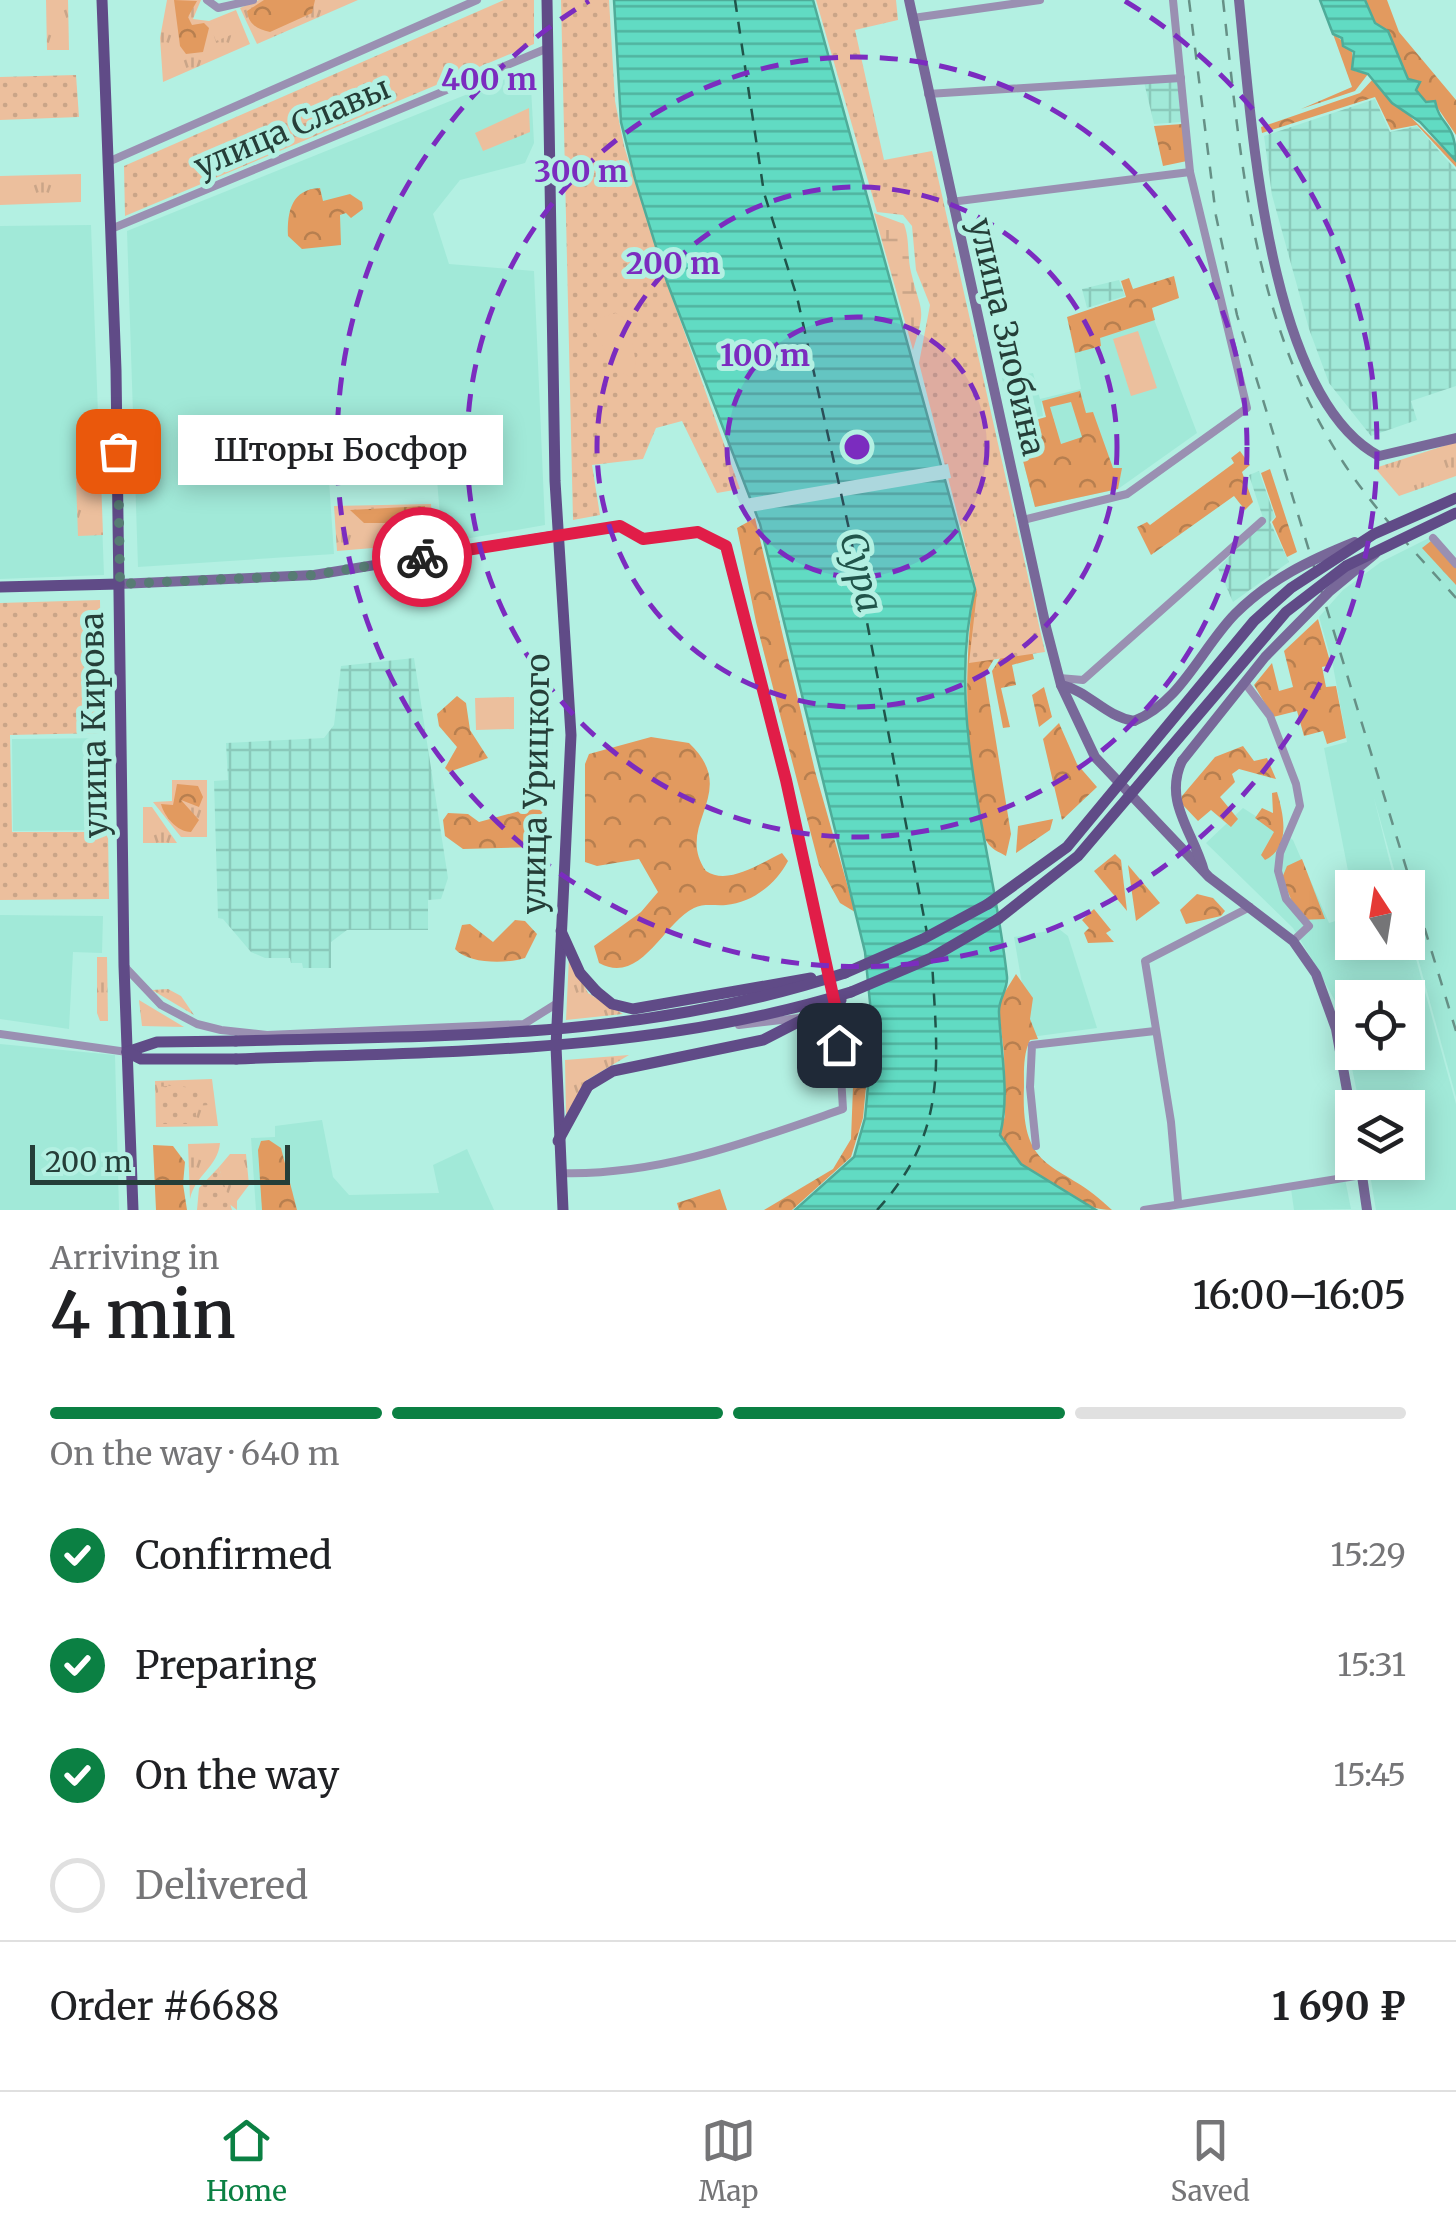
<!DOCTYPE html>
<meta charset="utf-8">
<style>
body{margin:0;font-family:Merriweather,serif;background:#f6f6f6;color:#202124;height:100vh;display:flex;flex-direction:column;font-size:38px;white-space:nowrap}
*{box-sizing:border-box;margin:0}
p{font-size:32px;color:#757577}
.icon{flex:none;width:55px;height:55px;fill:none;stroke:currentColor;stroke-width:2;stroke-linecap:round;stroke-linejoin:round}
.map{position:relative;height:1210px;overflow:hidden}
.panel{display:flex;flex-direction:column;background:#fff;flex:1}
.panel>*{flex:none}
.needle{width:65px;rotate:348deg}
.fabs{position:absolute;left:1335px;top:870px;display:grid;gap:20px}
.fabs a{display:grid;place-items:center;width:90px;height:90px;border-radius:0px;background:#fff;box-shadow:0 5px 25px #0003;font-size:50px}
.scale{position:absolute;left:30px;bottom:25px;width:260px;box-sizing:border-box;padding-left:10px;border:5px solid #253e38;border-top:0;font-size:28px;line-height:35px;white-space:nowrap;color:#253e38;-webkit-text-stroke:8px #b3f0e2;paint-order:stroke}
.pin{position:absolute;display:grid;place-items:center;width:85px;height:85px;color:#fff;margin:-42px;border-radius:20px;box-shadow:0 5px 15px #0006}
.courier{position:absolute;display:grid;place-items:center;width:100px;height:100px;margin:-50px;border:8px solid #e11d48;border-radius:50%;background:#fff;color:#222;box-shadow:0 2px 12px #0007}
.bubble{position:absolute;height:70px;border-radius:0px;background:#fff;box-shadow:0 5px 25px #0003;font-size:32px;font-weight:600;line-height:70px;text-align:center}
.overview em{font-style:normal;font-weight:600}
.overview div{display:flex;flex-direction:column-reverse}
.overview{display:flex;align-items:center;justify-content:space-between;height:170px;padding:0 50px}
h1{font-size:65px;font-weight:600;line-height:75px}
.bar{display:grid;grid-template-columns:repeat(4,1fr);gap:15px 10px;align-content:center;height:120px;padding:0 50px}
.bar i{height:12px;border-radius:8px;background:#e0e0e0}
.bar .active{background:#0b8043}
.bar p{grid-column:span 4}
.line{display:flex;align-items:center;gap:25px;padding:0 50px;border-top:2px solid #e0e0e0}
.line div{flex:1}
ol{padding:0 50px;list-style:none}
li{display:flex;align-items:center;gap:30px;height:110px}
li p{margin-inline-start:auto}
li .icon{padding:10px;border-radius:50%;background:#0b8043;color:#fff;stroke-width:4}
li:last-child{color:#757577}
li i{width:55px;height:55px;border:5px solid #e0e0e0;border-radius:50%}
.menu{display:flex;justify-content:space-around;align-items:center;height:140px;border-top:2px solid #e0e0e0;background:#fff;font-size:28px;color:#757577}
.menu a{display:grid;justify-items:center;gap:5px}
.menu .active{color:#0b8043}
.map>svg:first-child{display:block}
.built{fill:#a1e9d8;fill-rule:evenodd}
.industrial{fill:url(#industrial-grid)}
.grass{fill:url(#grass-tufts)}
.forest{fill:url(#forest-crowns);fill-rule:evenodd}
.wetland{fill:url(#wetland-marsh)}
.park{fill:url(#park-dots)}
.pitch{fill:#ecbf9d}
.water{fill:url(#water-rules);stroke:#4fac99;stroke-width:2.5}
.pier{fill:#b3f0e2}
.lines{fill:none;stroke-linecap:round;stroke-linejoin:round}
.ferry{stroke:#20544a;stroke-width:2.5;stroke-dasharray:12 10;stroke-linecap:butt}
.street{stroke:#9a90b2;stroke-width:8}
.secondary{stroke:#786899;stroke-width:10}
.primary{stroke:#604b87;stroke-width:11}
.rail{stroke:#669086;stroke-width:2.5;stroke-dasharray:12 12;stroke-linecap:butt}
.secondary-bridge{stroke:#786899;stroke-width:10}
.primary-bridge{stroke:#604b87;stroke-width:11}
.done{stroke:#577c74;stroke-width:10;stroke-dasharray:0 18}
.route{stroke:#e11d48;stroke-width:12}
.ring{fill:none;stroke:#7b2cbf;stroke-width:5;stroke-dasharray:18 12}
.labels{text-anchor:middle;stroke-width:10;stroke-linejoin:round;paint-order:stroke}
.street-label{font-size:32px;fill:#253e38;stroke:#b3f0e2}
.water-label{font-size:35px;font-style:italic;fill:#20544a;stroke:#b3f0e2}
.centre{fill:#7b2cbf;stroke:#b3f0e2;stroke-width:5}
.ring-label{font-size:30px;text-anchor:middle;font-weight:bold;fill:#7b2cbf;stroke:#b3f0e2;stroke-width:10;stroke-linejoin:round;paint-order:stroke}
</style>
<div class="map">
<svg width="1456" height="1210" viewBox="0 0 1456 1210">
<defs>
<pattern id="industrial-grid" width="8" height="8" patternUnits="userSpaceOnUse" patternTransform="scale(2.5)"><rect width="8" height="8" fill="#a1e9d8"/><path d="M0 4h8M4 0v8" fill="none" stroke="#8ac9ba"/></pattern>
<pattern id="grass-tufts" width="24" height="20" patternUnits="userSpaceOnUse" patternTransform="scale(2.5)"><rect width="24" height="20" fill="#ecbf9d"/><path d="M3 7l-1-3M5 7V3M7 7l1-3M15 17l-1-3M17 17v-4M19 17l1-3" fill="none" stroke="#caa588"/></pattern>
<pattern id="forest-crowns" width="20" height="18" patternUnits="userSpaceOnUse" patternTransform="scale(2.5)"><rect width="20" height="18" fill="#e29a5f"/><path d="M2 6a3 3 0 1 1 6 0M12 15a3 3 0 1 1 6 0" fill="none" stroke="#b77f4f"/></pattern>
<pattern id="wetland-marsh" width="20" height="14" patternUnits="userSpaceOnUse" patternTransform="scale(2.5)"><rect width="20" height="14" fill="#ecbf9d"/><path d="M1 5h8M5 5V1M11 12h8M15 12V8" fill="none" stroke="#caa588"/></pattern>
<pattern id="park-dots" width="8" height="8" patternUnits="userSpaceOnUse" patternTransform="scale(2.5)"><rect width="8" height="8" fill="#ecbf9d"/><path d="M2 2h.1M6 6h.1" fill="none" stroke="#caa588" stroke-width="1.8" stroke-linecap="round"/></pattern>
<pattern id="water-rules" width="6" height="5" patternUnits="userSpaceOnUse" patternTransform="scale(2.5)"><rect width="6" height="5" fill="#61dbc3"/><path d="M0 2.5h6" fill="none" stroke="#50b39f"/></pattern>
</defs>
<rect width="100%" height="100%" fill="#b3f0e2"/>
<g class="built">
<path d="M530,69L534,143L525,163L460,180L433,214L449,264L534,271L545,525L442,543L435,453L327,451L334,554L138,567L127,231Z"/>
<path d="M91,225L104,575L0,579V226Z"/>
<path d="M1150,309L1197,433L1118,489L1035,507L1014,426L1046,417L1041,400L1043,416L1013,422L1002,378L1033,373L1040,399L1081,389L1071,334Z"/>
<path d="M1429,538L1456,566V1097L1408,922V888L1399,887L1374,798L1396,887L1352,888V891L1324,748L1347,742L1333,666L1319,617L1343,590L1381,562Z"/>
<path d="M107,738L108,830L13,831L12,739Z"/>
<path d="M1243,808L1293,840L1329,923L1352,916V942H1408V930L1456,1104V1210H1376L1368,1163L1408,1162V1108L1360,1107L1340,1010L1313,961L1293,928L1206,843ZM1352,998H1408V1052H1352Z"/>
<path d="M0,915L103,916L102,953L73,952L69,1029L0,1019Z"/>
<path d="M1059,929L1068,936L1097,1028L1031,1037L1014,937Z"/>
<path d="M0,1044L115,1055L119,1210H0Z"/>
<path d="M322,1120L333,1177L349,1195L439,1193L433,1165L467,1149L494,1210H256L251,1138L275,1137V1126Z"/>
<path d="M1345,1179L1351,1209L1294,1210L1291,1189Z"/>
</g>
<g class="industrial">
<path d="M1177,80L1182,122L1154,124L1144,82Z"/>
<path d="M1375,99L1390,132L1417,126L1456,170V386L1411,401L1417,420L1371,436L1329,383L1309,329L1272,195L1264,136Z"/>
<path d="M1119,280L1125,296L1087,308L1082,289Z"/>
<path d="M1259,471L1275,517L1270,522L1289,562L1233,602L1218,568L1264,521L1249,475Z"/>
<path d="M414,658L448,878L441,899L428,900V930H347L331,942V968H303L302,963H291L290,958H265L251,952L223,919L218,918L214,781L228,780L226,743L324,738L334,725L341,666Z"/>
</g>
<g class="grass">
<path d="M46,0H68L69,50H47Z"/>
<path d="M167,0H201L193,19L209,21L236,10L250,44L163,82L160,38Z"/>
<path d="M259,0H358L257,44L240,8Z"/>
<path d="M529,108L530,132L483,151L475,133Z"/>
<path d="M81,174V202L0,205V176Z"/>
<path d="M1456,442V476L1399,496L1375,468Z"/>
<path d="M101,479L103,535L78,536L76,480Z"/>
<path d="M431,504L433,543L337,551L334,506Z"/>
<path d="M172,780H207V837H181L153,802L172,801Z"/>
<path d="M143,807H152L177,843H143Z"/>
<path d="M97,957H107L108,1021H100L97,1013Z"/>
<path d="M569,957L588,993L623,1014L566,1020Z"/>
<path d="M168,989L181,996L194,1015L152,990Z"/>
<path d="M139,1000L184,1027L142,1026Z"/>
<path d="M629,1055L587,1080L566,1115L565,1060Z"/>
<path d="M212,1079L218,1126L156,1127L155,1081Z"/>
<path d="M220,1143C218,1167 195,1175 190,1199L188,1144Z"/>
<path d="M230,1154H246L249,1185L237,1201V1210L228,1203L219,1167Z"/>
</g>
<g class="forest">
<path d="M174,0L197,1L188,17L192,25L204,23L209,28L203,52L186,54L180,46Z"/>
<path d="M264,0H315L312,13L270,32C257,29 249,25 247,11Z"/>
<path d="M1365,0H1387L1399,32L1456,100V135L1433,101L1426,102L1416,90L1418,81L1408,79L1388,31L1375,24Z"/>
<path d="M1333,34L1351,47L1355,71L1368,74L1355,91L1301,109L1352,87Z"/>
<path d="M1373,79C1400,106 1427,134 1456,161V167L1417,125L1391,130L1375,97L1262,133L1261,127L1360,93Z"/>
<path d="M1182,124L1187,161L1163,166L1154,126Z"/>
<path d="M320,188L323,201L350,194L362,202L363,209L351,218L346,213L340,215L341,245L302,249L288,236C287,211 292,189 320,188Z"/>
<path d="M1174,276L1179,298L1152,308L1155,320L1100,338L1101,346L1075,353L1067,317L1126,297L1121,281L1129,278L1133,289Z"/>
<path d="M1080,391L1086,413L1093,412L1113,468H1122L1118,489L1035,507L1014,426L1046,417L1042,401ZM1071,402L1082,437L1061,444L1050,407Z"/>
<path d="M1240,451L1250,465L1242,472L1253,502L1245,510L1234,496L1151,555L1137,527L1147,522L1150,525L1234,463L1231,458Z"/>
<path d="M1270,469L1297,552L1287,557L1272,522L1276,517L1261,473Z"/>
<path d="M425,506L426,523H364L350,510Z"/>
<path d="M755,518L815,771L855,912L840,903L819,865L756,622L737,528Z"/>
<path d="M1431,541L1456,568V585L1422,548Z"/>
<path d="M975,589L1000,591L1008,636L985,674L1011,834L1006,856C999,852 991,849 987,842C962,802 964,636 975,589Z"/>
<path d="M1318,619L1331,665L1322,667L1326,687L1336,686L1346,738L1327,744L1323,731L1304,736L1297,711L1273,717L1254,685L1272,663L1279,691L1293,687L1284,651Z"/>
<path d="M1010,643L1032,651L1034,659L1012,665L1016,685L1001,688L1010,727L1003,728L992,671Z"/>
<path d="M1044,687L1052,717L1039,727L1032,695Z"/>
<path d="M457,696L466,703L470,730L488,758L449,772L445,768L457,747L439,726L437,714Z"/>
<path d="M1059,723L1077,764L1097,787L1062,820L1043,739Z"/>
<path d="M651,737L689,743C742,793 673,824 706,871C728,886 761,863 782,853L788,861C776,884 752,903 726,905C715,906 704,903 694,908C663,923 641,986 599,963L594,946L641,912L658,892L639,859L597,866L585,862V764L589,754Z"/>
<path d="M1243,746L1254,761L1267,758L1276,779L1239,769L1232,774L1235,782L1220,797L1238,819L1231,827L1211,810L1198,821L1181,803L1182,796L1215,757Z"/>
<path d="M177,784L198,786L203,797L199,807L181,800L199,820L191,832C177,832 164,816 161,804L173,805Z"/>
<path d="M1277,792C1284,816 1291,847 1265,860L1261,855L1274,832L1255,818L1262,808L1273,813L1272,793Z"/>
<path d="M527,809L540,810L547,817L549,839L540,847L463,849L445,836L443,820L448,813L468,814L479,822Z"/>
<path d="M1053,819L1050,830L1016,853L1018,826Z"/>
<path d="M1115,854L1121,860L1127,911L1094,871Z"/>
<path d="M1302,859L1325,919L1300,920L1282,878L1287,866Z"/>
<path d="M1128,865L1160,903L1136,921Z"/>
<path d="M1197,894L1213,898L1225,911L1221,916L1186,924L1180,910Z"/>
<path d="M1094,909L1111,930L1106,933L1114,942L1088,943L1084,933L1089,928L1082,920Z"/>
<path d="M515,920L525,921L537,934L525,958C506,964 468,964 455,949L462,925L470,924L493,942Z"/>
<path d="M1016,974L1033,998L1030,1019L1038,1039L1030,1040C1023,1055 1024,1071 1024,1087C1020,1178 1061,1159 1112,1210C1075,1210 1015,1170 999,1135L1005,1116L1004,1054L998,1003Z"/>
<path d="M871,1034L863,1118L851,1157L792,1210H764L833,1169L851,1139L855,1035Z"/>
<path d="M269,1140L281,1148L297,1210H262L258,1150L261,1141Z"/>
<path d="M153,1145L173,1146L185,1162L183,1184L187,1210H156Z"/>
<path d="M720,1189L727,1210H679L677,1203Z"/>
</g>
<path class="wetland" d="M874,213L904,224C910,240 907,256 911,272C921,314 927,305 913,350Z"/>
<g class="park">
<path d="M504,0H534V44L125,216L124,166Z"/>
<path d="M561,0H609L615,101L624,146L667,283L740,489L717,493L682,421L656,428L643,459L592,465L600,515L573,520Z"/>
<path d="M816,0H896L898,20L855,30L884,160L932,151L1045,652L969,663L977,592L919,363L930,305L916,270L912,226L903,215L877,212Z"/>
<path d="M76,75L79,117L0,120V77Z"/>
<path d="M100,600L102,733L10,735L12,832H108L109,899L0,900V603Z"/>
<path d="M176,1085L207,1091L209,1105L196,1106V1124H159L158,1087Z"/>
<path d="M219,1167L232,1210H197L199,1188Z"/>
</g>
<g class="pitch">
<path d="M235,13L243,30L216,41L209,24Z"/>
<path d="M616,313L629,321L636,364L631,377L615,370L594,330L599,318Z"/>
<path d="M1138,331L1157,388L1131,396L1113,339Z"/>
<path d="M514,697V729L476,730L475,698Z"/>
</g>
<g class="water">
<path d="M614,0H813L975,589C944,715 994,852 1007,977C1008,990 998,999 999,1013C1001,1054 1010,1095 1000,1135L1021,1164L1096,1210H795L854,1157L865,1118L873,1033L865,952L760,524L667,282L635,179L621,122Z"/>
<path d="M1320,0H1365L1375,23L1388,31L1408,79L1420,82L1416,90L1426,102L1435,101C1440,128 1456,120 1456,161L1420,122L1392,103L1368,74L1352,69L1354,52L1343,46L1342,38L1333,34Z"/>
</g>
<path class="pier" d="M948,464L951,478L750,512L745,499Z"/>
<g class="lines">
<g class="ferry">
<path d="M735,0L764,193L797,297L849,529L927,933"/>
<path d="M877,1210C950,1131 937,1060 932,960"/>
</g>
<g class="street">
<path d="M207,0L218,8L253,0"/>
<path d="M913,18L1040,0"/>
<path d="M928,94L1181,78"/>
<path d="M108,162L477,0"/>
<path d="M951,202L1190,172"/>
<path d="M111,229L548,48"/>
<path d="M1023,520L1127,494L1247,408L1190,172L1173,0"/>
<path d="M558,535L620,526L643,539L698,532L726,546L786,780L837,1013L843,1109C751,1141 659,1176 560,1173"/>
<path d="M1433,538L1456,564"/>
<path d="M1059,678L1083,680L1262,521"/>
<path d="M1245,683L1270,716L1296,784L1300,806L1280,853L1278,871L1286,899L1309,926L1293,941"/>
<path d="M125,967L161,1005L197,1024L221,1030L267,1035L524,1024L556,1004"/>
<path d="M739,1025L799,1018"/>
<path d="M0,1034L127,1052"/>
<path d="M1036,1146L1030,1087L1032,1045L1155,1031"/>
<path d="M1178,1201L1171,1122L1145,961L1250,907"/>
<path d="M1144,1210L1362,1175"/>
</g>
<g class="secondary">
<path d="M909,0L1046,627L1061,685L1095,757L1209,877L1293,941L1316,974L1336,1029L1352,1118"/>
<path d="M1239,0C1251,116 1266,396 1379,456L1456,438"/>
<path d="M119,584L314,575L558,535"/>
<path d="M1061,685C1089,691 1104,716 1134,721"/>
<path d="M1182,761C1163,802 1193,831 1204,871"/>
<path d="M1360,1162L1367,1210"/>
</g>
<g class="primary">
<path d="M102,0L116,370L124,966L133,1210"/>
<path d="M547,0L555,481L571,735L556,1046L563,1210"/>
<path d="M0,587L119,584"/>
<path d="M561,931L580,973L596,991"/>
<path d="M845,973L923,939L988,904"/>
<path d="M851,992L931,958L998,919"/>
<path d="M127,1052L157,1042L236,1041"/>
<path d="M127,1052L141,1059H236"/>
<path d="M558,1141L588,1086"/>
</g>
<g class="rail">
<path d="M1189,0L1216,216L1237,315L1456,1031"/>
<path d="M1223,0C1241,162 1252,322 1343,462C1375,511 1417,554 1456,598"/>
</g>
<g class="secondary-bridge">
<path d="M1134,721C1181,702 1201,649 1235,614C1270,579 1310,560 1355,542"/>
<path d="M1182,761L1265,657L1329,592L1375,554"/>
</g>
<g class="primary-bridge">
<path d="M988,904L1067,847L1254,621L1291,588L1374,534L1456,498"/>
<path d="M998,919L1078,856L1286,612L1346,566L1456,513"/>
<path d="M596,991L612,1004L633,1009L811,978"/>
<path d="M236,1041C448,1035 641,1040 845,973"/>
<path d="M236,1059C444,1051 650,1054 851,992"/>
<path d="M588,1086L613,1071L763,1040L841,1000"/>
</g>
</g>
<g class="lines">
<path class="done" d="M118,451L120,584L314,575L422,557"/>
<path class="route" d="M422,557L620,526L643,539L698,532L726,546L786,780L837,1014L839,1045"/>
</g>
<circle cx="857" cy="447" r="130" fill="#7b2cbf" fill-opacity=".12"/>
<g class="ring">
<circle cx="857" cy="447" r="130"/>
<circle cx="857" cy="447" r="260"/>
<circle cx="857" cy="447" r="390"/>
<path d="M1125 1A520 520 0 1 1 589 1"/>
</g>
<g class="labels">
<g class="street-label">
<text transform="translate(292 127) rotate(-23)" y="11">улица Славы</text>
<text transform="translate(1007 337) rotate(77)" y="11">улица Злобина</text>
<text transform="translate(94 725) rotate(-91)" y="11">улица Кирова</text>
<text transform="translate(536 784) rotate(-89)" y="11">улица Урицкого</text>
</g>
<g class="water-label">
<text transform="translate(861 572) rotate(76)" y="12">Сура</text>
</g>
</g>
<circle cx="857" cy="447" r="15" class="centre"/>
<g class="ring-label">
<text x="489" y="90">400 m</text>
<text x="581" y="182">300 m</text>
<text x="673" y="274">200 m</text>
<text x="765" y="366">100 m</text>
</g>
</svg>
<div class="fabs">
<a><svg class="needle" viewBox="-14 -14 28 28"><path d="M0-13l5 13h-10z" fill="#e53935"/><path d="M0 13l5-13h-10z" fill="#757577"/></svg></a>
<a><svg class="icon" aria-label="locate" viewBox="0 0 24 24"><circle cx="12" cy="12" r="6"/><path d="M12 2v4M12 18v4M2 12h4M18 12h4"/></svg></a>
<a><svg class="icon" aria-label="layers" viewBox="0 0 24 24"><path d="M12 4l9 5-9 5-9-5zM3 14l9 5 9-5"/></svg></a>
</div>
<div class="scale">200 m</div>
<div class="pin" style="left:118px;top:451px;background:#ea580c"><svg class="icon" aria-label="bag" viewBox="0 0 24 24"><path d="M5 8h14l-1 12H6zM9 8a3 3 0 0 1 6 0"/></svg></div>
<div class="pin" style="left:839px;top:1045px;background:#1f2937"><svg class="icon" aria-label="home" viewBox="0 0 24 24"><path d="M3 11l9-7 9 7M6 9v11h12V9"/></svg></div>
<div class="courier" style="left:422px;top:557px"><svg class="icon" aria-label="bike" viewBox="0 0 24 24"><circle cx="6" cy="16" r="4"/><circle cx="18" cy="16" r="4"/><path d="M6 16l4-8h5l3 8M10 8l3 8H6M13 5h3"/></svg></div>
<div class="bubble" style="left:178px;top:415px;width:325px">Шторы Босфор</div>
</div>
<section class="panel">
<div class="overview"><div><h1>4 min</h1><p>Arriving in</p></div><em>16:00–16:05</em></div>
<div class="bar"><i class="active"></i><i class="active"></i><i class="active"></i><i></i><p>On the way · 640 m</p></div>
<ol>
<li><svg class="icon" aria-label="check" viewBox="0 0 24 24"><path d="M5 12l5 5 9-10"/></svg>Confirmed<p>15:29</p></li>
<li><svg class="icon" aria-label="check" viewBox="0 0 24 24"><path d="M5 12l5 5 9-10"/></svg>Preparing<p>15:31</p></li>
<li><svg class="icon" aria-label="check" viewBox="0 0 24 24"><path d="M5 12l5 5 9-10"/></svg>On the way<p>15:45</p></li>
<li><i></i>Delivered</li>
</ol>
<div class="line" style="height:130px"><div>Order #6688</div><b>1 690 ₽</b></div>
</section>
<nav class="menu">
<a class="active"><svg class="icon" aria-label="home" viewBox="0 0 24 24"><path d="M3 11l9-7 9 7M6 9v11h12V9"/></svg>Home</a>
<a><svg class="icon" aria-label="map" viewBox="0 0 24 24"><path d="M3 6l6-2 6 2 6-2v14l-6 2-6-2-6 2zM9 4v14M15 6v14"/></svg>Map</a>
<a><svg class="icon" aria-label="saved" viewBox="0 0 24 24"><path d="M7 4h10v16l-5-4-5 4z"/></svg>Saved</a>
</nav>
